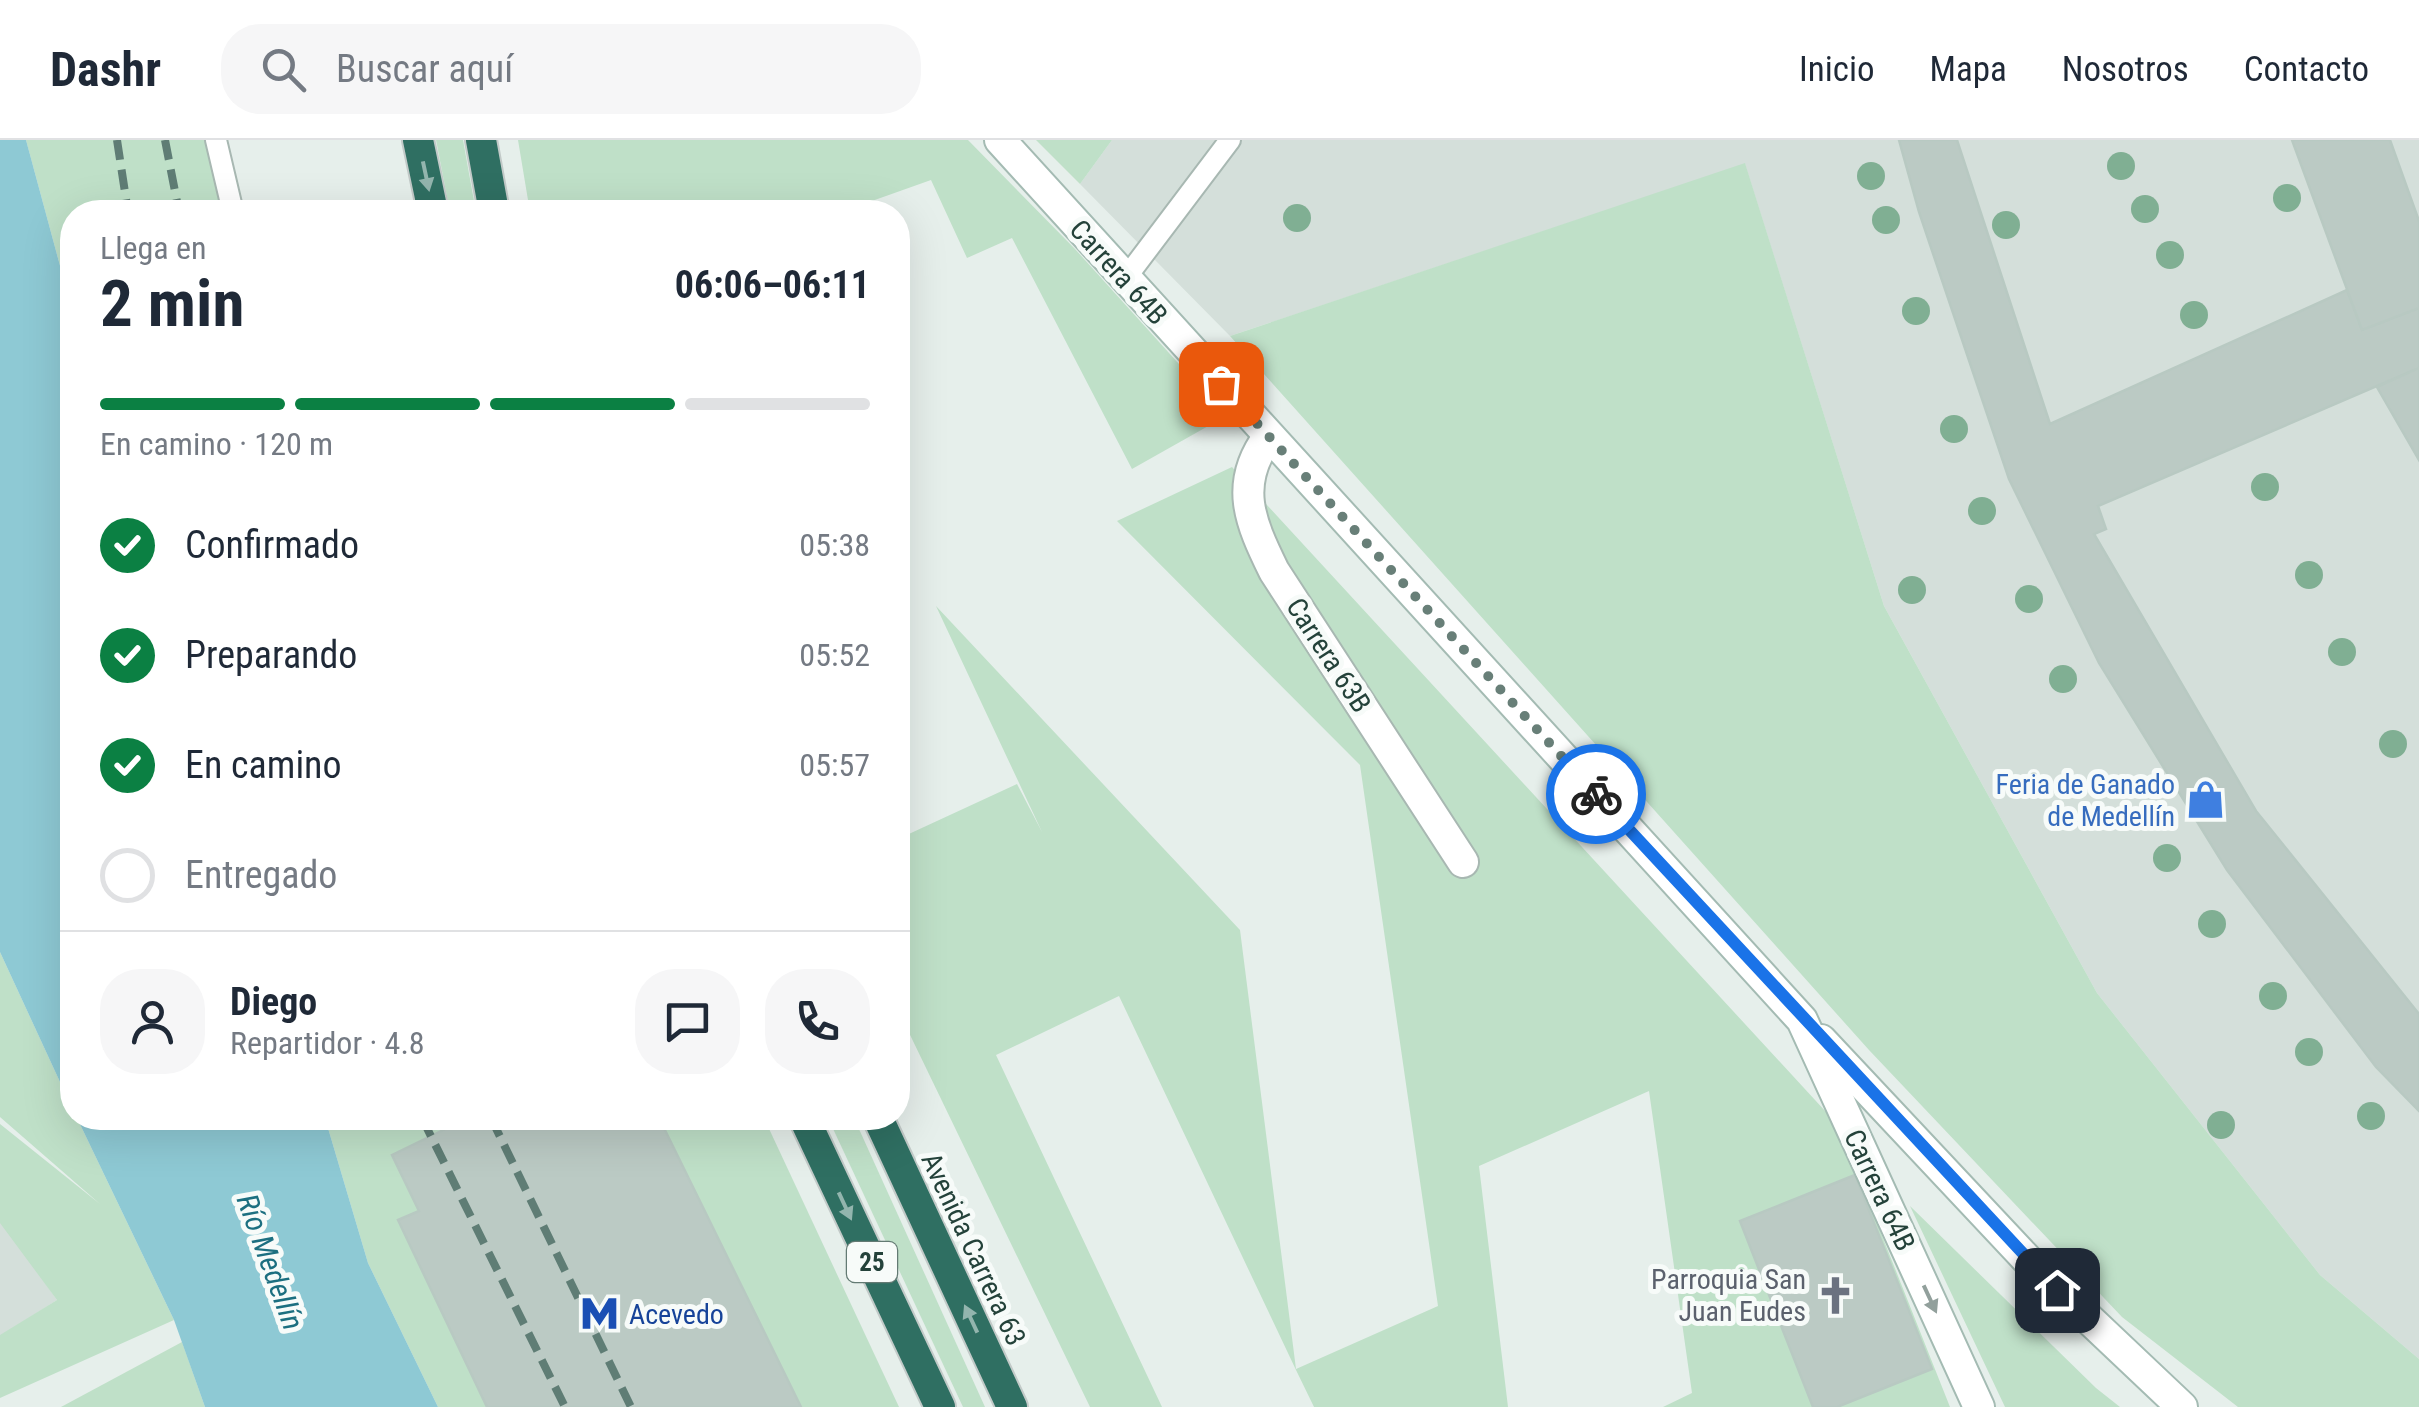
<!DOCTYPE html>
<html lang="es">
<meta charset="utf-8">
<style>
body{margin:0;font-family:"Roboto Condensed",sans-serif;background:#f6f6f7;color:#1f2937;height:100vh;display:flex;flex-direction:column;font-size:38px;white-space:nowrap}
*{box-sizing:border-box;margin:0}
p{font-size:32px;color:#747a83}
.icon{flex:none;width:55px;height:55px;fill:none;stroke:currentColor;stroke-width:2;stroke-linecap:round;stroke-linejoin:round}
.map{position:relative;flex:1;overflow:hidden}
.sheet{position:absolute;left:60px;top:60px;width:850px;height:930px;display:flex;flex-direction:column;background:#fff;border-radius:40px;box-shadow:0 10px 40px #0002}
.sheet>*{flex:none}
.pin{position:absolute;display:grid;place-items:center;width:85px;height:85px;color:#fff;margin:-42px;border-radius:20px;box-shadow:0 5px 15px #0006}
.courier{position:absolute;display:grid;place-items:center;width:100px;height:100px;margin:-50px;border:8px solid #1a73e8;border-radius:50%;background:#fff;color:#222;box-shadow:0 2px 12px #0007}
.headline em{font-style:normal;font-weight:700}
.headline div{display:flex;flex-direction:column-reverse}
.headline{display:flex;align-items:center;justify-content:space-between;height:170px;padding:0 40px}
h1{font-size:65px;font-weight:700;line-height:75px}
.bar{display:grid;grid-template-columns:repeat(4,1fr);gap:15px 10px;align-content:center;height:120px;padding:0 40px}
.bar i{height:12px;border-radius:8px;background:#e0e1e3}
.bar .selected{background:#0b8043}
.bar p{grid-column:span 4}
.line{display:flex;align-items:center;gap:25px;padding:0 40px;border-top:2px solid #e0e1e3}
.line div{flex:1}
.round{display:grid;place-items:center;flex:none;width:105px;height:105px;border-radius:40px;background:#f6f6f7}
ol{padding:0 40px;list-style:none}
li{display:flex;align-items:center;gap:30px;height:110px}
li p{margin-inline-start:auto}
li .icon{padding:10px;border-radius:50%;background:#0b8043;color:#fff;stroke-width:4}
li:last-child{color:#747a83}
li i{width:55px;height:55px;border:5px solid #e0e1e3;border-radius:50%}
header{display:flex;align-items:center;gap:60px;box-sizing:border-box;height:140px;padding:0 50px;background:#fff;border-bottom:2px solid #e0e1e3}
header strong{font-size:48px}
nav{display:flex;gap:55px;margin-inline-start:auto;font-size:35px}
.search{width:700px;height:90px;background:#f6f6f7;display:flex;align-items:center;gap:25px;box-sizing:border-box;padding:0 35px;border-radius:40px;color:#747a83;font-size:38px}
.map>svg:first-child{display:block}
.built{fill:#d4dfda}
.green{fill:#bfe0c8}
.water{fill:#8ec9d4}
.building{fill:#bbcac4;stroke:#b8c9c2;stroke-width:2.5}
.lines{fill:none;stroke-linecap:round;stroke-linejoin:round}
.lane-casing{stroke:#a8b8b2;stroke-width:24}
.street-casing{stroke:#a8b8b2;stroke-width:34}
.secondary-casing{stroke:#a4bbb3;stroke-width:34}
.highway-casing{stroke:#c2cac8;stroke-width:34}
.lane{stroke:#fff;stroke-width:20}
.street{stroke:#fff;stroke-width:30}
.secondary{stroke:#fff;stroke-width:30}
.highway{stroke:#2f6f62;stroke-width:30}
.rail{stroke:#5f7d75;stroke-width:8;stroke-dasharray:20 10;stroke-linecap:butt}
.tree{fill:#80af93}
.oneway{fill:#93b5ae}
.oneway2{fill:#92a09c}
.done{stroke:#687f78;stroke-width:10;stroke-dasharray:0 18}
.route{stroke:#1a73e8;stroke-width:12}
.labels{text-anchor:middle;stroke-width:10;stroke-linejoin:round;paint-order:stroke}
.shield{fill:#f7fbf9;stroke:#637a73;stroke-width:2.5}
.shield-label{font-size:25px;font-weight:bold;fill:#24423a}
.street-label{font-size:28px;fill:#24423a;stroke:#f7fbf9}
.shop-label{font-size:28px;fill:#366cbe;stroke:#f7fbf9;text-anchor:end}
.worship-label{font-size:28px;fill:#5b616d;stroke:#f7fbf9;text-anchor:end}
.transit-label{font-size:28px;fill:#164399;stroke:#f7fbf9;text-anchor:start}
.water-label{font-size:30px;font-style:italic;fill:#1c6f80;stroke:#f7fbf9}
</style>
<header>
<strong>Dashr</strong>
<div class="search"><svg class="icon" aria-label="search" viewBox="0 0 24 24"><circle cx="10" cy="10" r="6"/><path d="M15 15l6 6"/></svg>Buscar aquí</div>
<nav><a>Inicio</a><a>Mapa</a><a>Nosotros</a><a>Contacto</a></nav>
</header>
<div class="map">
<svg width="2419" height="1267" viewBox="0 0 2419 1267">
<rect width="100%" height="100%" fill="#e6efeb"/>
<g class="built">
<path d="M1112,0H2419V1219L2320,1135L2097,853L1884,466L1745,24L1230,196L1080,44Z"/>
<path d="M0,1079L57,1160L0,1196Z"/>
</g>
<g class="green">
<path d="M26,0H207L222,72H72V170Z"/>
<path d="M436,0H463L476,72H450Z"/>
<path d="M518,0H968L1075,109L1226,276L1132,329L1012,98L967,118L931,40L841,72H530Z"/>
<path d="M1036,0H1112L1080,44Z"/>
<path d="M1745,23L1884,466L2097,853L2320,1135L2419,1219V1267H2238L2122,1177L1869,910L1230,196Z"/>
<path d="M1232,327L1838,985L1950,1267H1663L1692,1253L1649,951L1479,1026L1508,1267H1314L1296,1230L1119,856L996,915L1162,1267H1090L898,870V699L1017,644L1042,692L936,466L1240,790L1296,1229L1438,1166L1360,625L1117,381Z"/>
<path d="M0,812L72,968V978H77L174,1180L0,1258V1195L57,1160L0,1083V984L100,1064L0,977Z"/>
<path d="M325,978H468L392,1015L419,1071L398,1081L489,1267H438L368,1123Z"/>
<path d="M659,978H764L899,1267H801Z"/>
<path d="M828,978H854L985,1267H963Z"/>
<path d="M1910,1066L2096,1248L2120,1267H2005Z"/>
<path d="M182,1202L205,1267H61Z"/>
</g>
<g class="water">
<path d="M0,0H26L72,170V968L0,812Z"/>
<path d="M77,978H325L368,1123L438,1267H205L174,1180Z"/>
</g>
<g class="building">
<path d="M1899,0H1957L2050,284L2347,150L2362,190L2419,168V228L2098,366L2106,389L2094,394L2256,671L2419,874V971L2376,927L2227,730L2099,523L2009,339L1919,72Z"/>
<path d="M2292,0H2390L2419,81V168L2362,190Z"/>
<path d="M2419,228V320L2377,247Z"/>
<path d="M468,978H659L801,1267H487L398,1080L419,1071L392,1015Z"/>
<path d="M1855,1035L1932,1229L1837,1267H1813L1740,1081Z"/>
</g>
<g class="lines">
<defs>
<g id="lane">
<path d="M216,0L233,72"/>
<path d="M1125,139L1230,0"/>
</g>
<path id="street" d="M1269,296C1233,344 1250,382 1274,431L1463,722"/>
<g id="secondary">
<path d="M1000,0L1802,880L1979,1267"/>
<path d="M1821,900L2036,1129L2182,1267"/>
</g>
<g id="highway">
<path d="M418,0L433,72"/>
<path d="M481,0L494,72"/>
<path d="M804,978L940,1267"/>
<path d="M878,978L1012,1267"/>
</g>
</defs>
<use href="#lane" class="lane-casing"/>
<use href="#street" class="street-casing"/>
<use href="#secondary" class="secondary-casing"/>
<use href="#highway" class="highway-casing"/>
<use href="#lane" class="lane"/>
<use href="#street" class="street"/>
<use href="#secondary" class="secondary"/>
<use href="#highway" class="highway"/>
<g class="rail">
<path d="M117,0L128,72"/>
<path d="M165,0L179,72"/>
<path d="M422,978L565,1267"/>
<path d="M491,978L631,1267"/>
</g>
</g>
<g class="tree">
<circle cx="2121" cy="26" r="14"/>
<circle cx="1871" cy="36" r="14"/>
<circle cx="2287" cy="58" r="14"/>
<circle cx="2145" cy="69" r="14"/>
<circle cx="1297" cy="78" r="14"/>
<circle cx="1886" cy="80" r="14"/>
<circle cx="2006" cy="85" r="14"/>
<circle cx="2170" cy="115" r="14"/>
<circle cx="1916" cy="171" r="14"/>
<circle cx="2194" cy="175" r="14"/>
<circle cx="1954" cy="289" r="14"/>
<circle cx="2265" cy="347" r="14"/>
<circle cx="1982" cy="371" r="14"/>
<circle cx="2309" cy="435" r="14"/>
<circle cx="1912" cy="450" r="14"/>
<circle cx="2029" cy="459" r="14"/>
<circle cx="2342" cy="512" r="14"/>
<circle cx="2063" cy="539" r="14"/>
<circle cx="2393" cy="604" r="14"/>
<circle cx="2167" cy="718" r="14"/>
<circle cx="2212" cy="784" r="14"/>
<circle cx="2273" cy="856" r="14"/>
<circle cx="2309" cy="912" r="14"/>
<circle cx="2371" cy="976" r="14"/>
<circle cx="2221" cy="985" r="14"/>
</g>
<defs><path id="oneway-solid" d="M-6-.8H1V-3.2L6.5 0L1 3.2V.8H-6Z" transform="scale(2.5)"/></defs>
<g class="oneway">
<use href="#oneway-solid" transform="translate(426 36) rotate(78)"/>
<use href="#oneway-solid" transform="translate(845 1066) rotate(65)"/>
<use href="#oneway-solid" transform="translate(971 1179) rotate(-115)"/>
</g>
<use class="oneway2" href="#oneway-solid" transform="translate(1930 1159) rotate(65)"/>
<g class="lines">
<path class="done" d="M1221,244L1596,654"/>
<path class="route" d="M1596,654L2057,1150"/>
</g>
<defs>
<symbol id="shop-bare" viewBox="-9 -9 18 18"><path d="M-5-2.5h2.3a2.7 3.5 0 0 1 5.4 0H5L5.5 6h-11ZM-1.5-2.5h3a1.5 2.3 0 0 0-3 0Z" fill="#3f7fe0" stroke="#f7fbf9" stroke-width="2.5" paint-order="stroke"/></symbol>
<symbol id="church-bare" viewBox="-9 -9 18 18"><path d="M-1.2-6h2.4v3.5h3.3v2.4h-3.3V6h-2.4V-.1h-3.3v-2.4h3.3Z" fill="#6b7280" stroke="#f7fbf9" stroke-width="2.5" paint-order="stroke"/></symbol>
<symbol id="metro-bare" viewBox="-9 -9 18 18"><path d="M-5.5 5V-5H-3L0 0L3-5H5.5V5H3V-.5L0 4L-3-.5V5Z" fill="#1a4fb4" stroke="#f7fbf9" stroke-width="2.5" paint-order="stroke"/></symbol>
</defs>
<g fill-rule="evenodd">
<use href="#shop-bare" x="2178" y="632" width="55" height="55"/>
<use href="#church-bare" x="1808" y="1128" width="55" height="55"/>
<use href="#metro-bare" x="572" y="1146" width="55" height="55"/>
</g>
<g class="labels">
<rect class="shield" x="847" y="1102" width="50" height="40" rx="8"/>
<g class="shield-label">
<text x="872" y="1131">25</text>
</g>
<g class="street-label">
<text transform="translate(1119 132) rotate(48)" y="10">Carrera 64B</text>
<text transform="translate(1329 515) rotate(57)" y="10">Carrera 63B</text>
<text transform="translate(1880 1050) rotate(65)" y="10">Carrera 64B</text>
<text transform="translate(974 1109) rotate(65)" y="10">Avenida Carrera 63</text>
</g>
<g class="shop-label">
<text x="2175" y="654">Feria de Ganado<tspan x="2175" dy="32">de Medellín</tspan></text>
</g>
<g class="worship-label">
<text x="1806" y="1149">Parroquia San<tspan x="1806" dy="32">Juan Eudes</tspan></text>
</g>
<g class="transit-label">
<text x="629" y="1184">Acevedo</text>
</g>
<g class="water-label">
<text transform="translate(270 1122) rotate(70)" y="10">Río Medellín</text>
</g>
</g>
</svg>
<div class="pin" style="left:1221px;top:244px;background:#ea580c"><svg class="icon" aria-label="bag" viewBox="0 0 24 24"><path d="M5 8h14l-1 12H6zM9 8a3 3 0 0 1 6 0"/></svg></div>
<div class="pin" style="left:2057px;top:1150px;background:#1f2937"><svg class="icon" aria-label="home" viewBox="0 0 24 24"><path d="M3 11l9-7 9 7M6 9v11h12V9"/></svg></div>
<div class="courier" style="left:1596px;top:654px"><svg class="icon" aria-label="bike" viewBox="0 0 24 24"><circle cx="6" cy="16" r="4"/><circle cx="18" cy="16" r="4"/><path d="M6 16l4-8h5l3 8M10 8l3 8H6M13 5h3"/></svg></div>
<section class="sheet">
<div class="headline"><div><h1>2 min</h1><p>Llega en</p></div><em>06:06–06:11</em></div>
<div class="bar"><i class="selected"></i><i class="selected"></i><i class="selected"></i><i></i><p>En camino · 120 m</p></div>
<ol>
<li><svg class="icon" aria-label="check" viewBox="0 0 24 24"><path d="M5 12l5 5 9-10"/></svg>Confirmado<p>05:38</p></li>
<li><svg class="icon" aria-label="check" viewBox="0 0 24 24"><path d="M5 12l5 5 9-10"/></svg>Preparando<p>05:52</p></li>
<li><svg class="icon" aria-label="check" viewBox="0 0 24 24"><path d="M5 12l5 5 9-10"/></svg>En camino<p>05:57</p></li>
<li><i></i>Entregado</li>
</ol>
<div class="line" style="height:180px"><a class="round"><svg class="icon" aria-label="person" viewBox="0 0 24 24"><circle cx="12" cy="8" r="4"/><path d="M4 21q1-7 8-7t8 7"/></svg></a><div><b>Diego</b><p>Repartidor · 4.8</p></div><a class="round"><svg class="icon" aria-label="chat" viewBox="0 0 24 24"><path d="M4 5h16v11H9l-5 4z"/></svg></a><a class="round"><svg class="icon" aria-label="phone" viewBox="0 0 24 24"><path d="M5 4h4l2 5-3 2q2 4 5 5l2-3 5 2v4C11 20 4 13 5 4z"/></svg></a></div>
</section>
</div>
